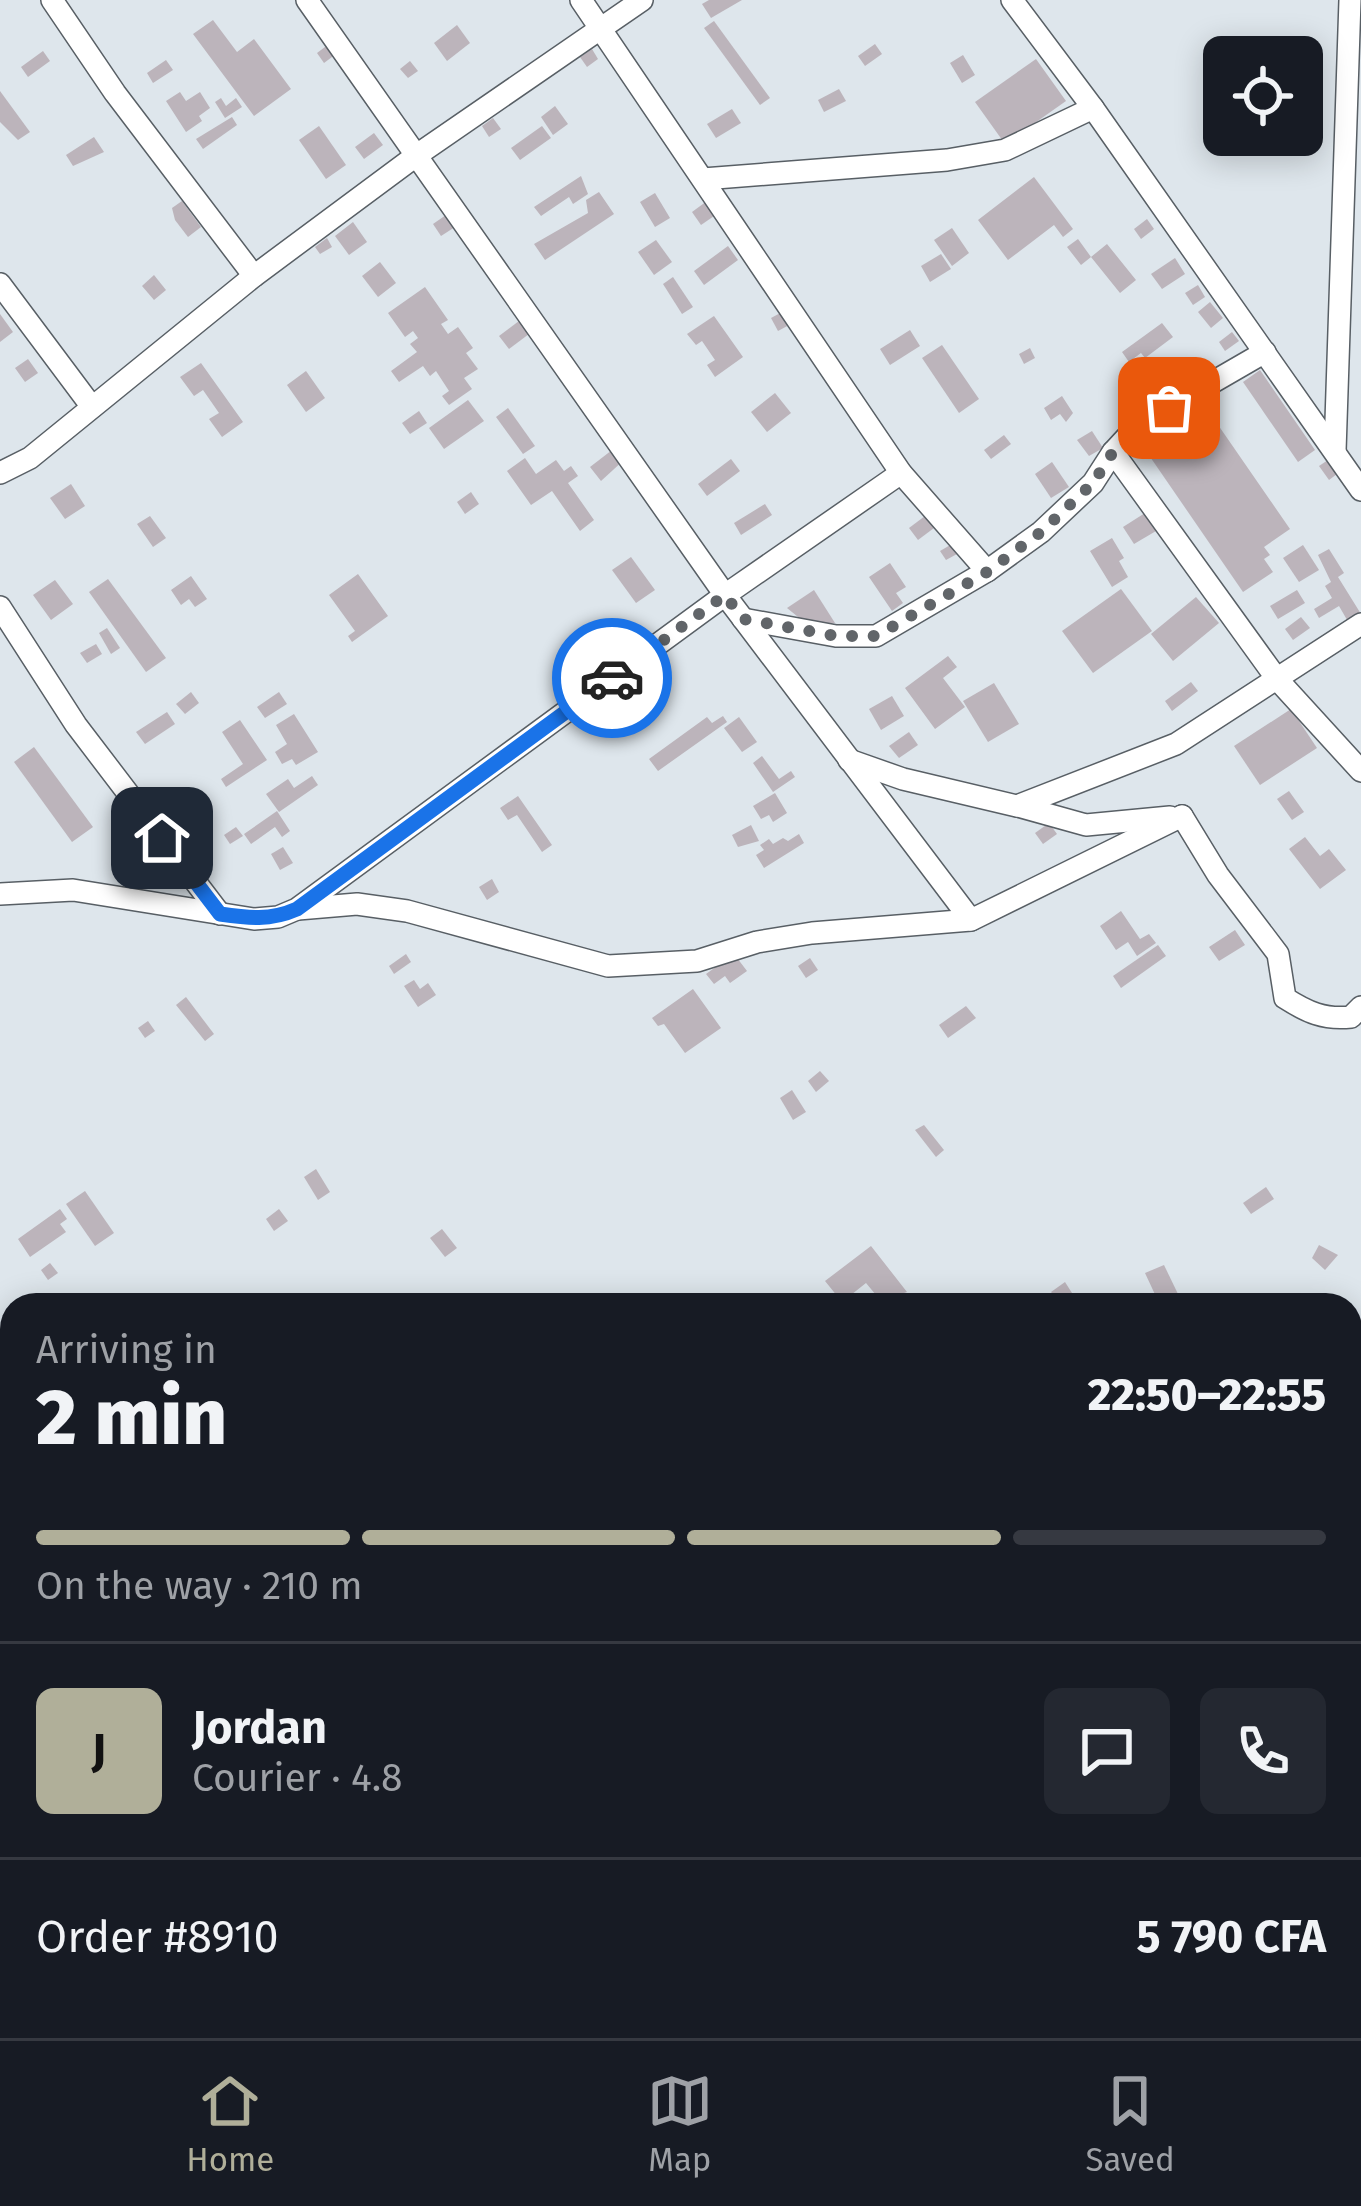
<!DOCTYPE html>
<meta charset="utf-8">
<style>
body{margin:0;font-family:"Fira Sans",sans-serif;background:#242831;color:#f1f3f6;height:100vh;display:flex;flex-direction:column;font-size:45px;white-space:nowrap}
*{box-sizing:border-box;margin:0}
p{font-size:39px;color:#9ea1a6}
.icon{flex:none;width:66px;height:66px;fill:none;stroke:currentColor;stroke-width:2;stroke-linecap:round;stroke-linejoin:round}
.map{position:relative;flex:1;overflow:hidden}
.details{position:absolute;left:0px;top:1293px;width:1362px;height:747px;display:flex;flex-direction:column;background:#171b24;border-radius:36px 36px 0 0;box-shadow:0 6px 30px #0003}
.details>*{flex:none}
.fabs{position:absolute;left:1203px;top:36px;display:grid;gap:24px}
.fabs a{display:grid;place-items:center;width:120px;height:120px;border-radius:18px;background:#171b24;box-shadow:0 6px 30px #0003;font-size:60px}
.pin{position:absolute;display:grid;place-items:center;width:102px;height:102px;color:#fff;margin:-51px;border-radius:24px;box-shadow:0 6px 18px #0006}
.courier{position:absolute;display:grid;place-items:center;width:120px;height:120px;margin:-60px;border:9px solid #1a73e8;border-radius:50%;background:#fff;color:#222;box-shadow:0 3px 15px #0007}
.headline em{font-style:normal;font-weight:800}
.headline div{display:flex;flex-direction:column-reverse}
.headline{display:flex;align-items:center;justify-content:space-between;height:204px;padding:0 36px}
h1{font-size:78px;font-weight:800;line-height:90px}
.bar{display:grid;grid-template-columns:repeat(4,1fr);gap:18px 12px;align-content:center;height:144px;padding:0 36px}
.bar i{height:15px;border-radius:9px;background:#363941}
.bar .selected{background:#b0af99}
.bar p{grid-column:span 4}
.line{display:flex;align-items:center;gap:30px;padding:0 36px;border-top:3px solid #363941}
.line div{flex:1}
.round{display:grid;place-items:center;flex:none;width:126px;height:126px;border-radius:18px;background:#242831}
.tabs{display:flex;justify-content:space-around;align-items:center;height:168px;border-top:3px solid #363941;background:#171b24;font-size:33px;color:#9ea1a6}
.tabs a{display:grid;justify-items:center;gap:6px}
.tabs .selected{color:#b0af99}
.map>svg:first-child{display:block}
.building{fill:#bcb4bb}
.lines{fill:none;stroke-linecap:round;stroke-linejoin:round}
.minor-casing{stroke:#585f65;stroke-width:24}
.minor{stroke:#fff;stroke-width:21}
.done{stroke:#616569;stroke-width:12;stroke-dasharray:0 21.6}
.route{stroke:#1a73e8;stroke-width:15}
</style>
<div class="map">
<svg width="1361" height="2038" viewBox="0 0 1361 2038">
<rect width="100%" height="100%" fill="#dee6ec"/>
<g class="building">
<path d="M709,0H742L711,18L702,4Z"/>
<path d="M213,20L237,52L254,39L291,89L254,116L193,34Z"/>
<path d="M714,21L770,98L760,105L704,28Z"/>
<path d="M457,25L470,43L447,61L434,43Z"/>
<path d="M329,44L336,54L324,63L317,53Z"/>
<path d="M875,44L882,54L865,66L858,56Z"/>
<path d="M592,49L598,59L587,67L580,57Z"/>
<path d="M43,51L50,61L28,77L21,67Z"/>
<path d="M963,55L975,75L962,83L950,63Z"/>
<path d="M1036,59L1066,101L1005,144L975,102Z"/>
<path d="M166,60L173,70L153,83L147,73Z"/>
<path d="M410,61L418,71L408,78L400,69Z"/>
<path d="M839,89L846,101L824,112L818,100Z"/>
<path d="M0,91L30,132L18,140L0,122Z"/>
<path d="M180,92L186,101L200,92L210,108L199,116L202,121L186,132L166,101Z"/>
<path d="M221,98L226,106L236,98L242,107L225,118L215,102Z"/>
<path d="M555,106L568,124L553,135L541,117Z"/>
<path d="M732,109L741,123L716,138L707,124Z"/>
<path d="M232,117L237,125L203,149L196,139Z"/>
<path d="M493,118L501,129L489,137L482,126Z"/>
<path d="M319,126L346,165L326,179L299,140Z"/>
<path d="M542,126L551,138L520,160L511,148Z"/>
<path d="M374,133L383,145L364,159L355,147Z"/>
<path d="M94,137L104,152L73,166L66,155Z"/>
<path d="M581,176L588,194L573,204L569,197L541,216L534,207Z"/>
<path d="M1034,177L1073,229L1063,237L1054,225L1008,260L978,220Z"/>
<path d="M599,192L614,214L545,260L534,244L588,213L586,200Z"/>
<path d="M655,193L670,218L655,227L640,202Z"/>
<path d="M182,201L201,227L188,237L175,220L172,208Z"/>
<path d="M707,201L717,214L701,225L692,212Z"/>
<path d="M446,215L455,227L441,236L433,224Z"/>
<path d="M1147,219L1154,229L1141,239L1134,229Z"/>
<path d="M353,222L367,242L349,255L335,236Z"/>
<path d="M952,228L969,253L952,266L934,240Z"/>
<path d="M327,238L332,247L320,254L315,247Z"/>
<path d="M1078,239L1091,257L1107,244L1136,280L1120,293L1091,257L1081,265L1067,247Z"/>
<path d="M656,240L672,262L654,275L638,252Z"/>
<path d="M728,246L738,260L704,285L694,271Z"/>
<path d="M941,254L951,269L930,282L921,266Z"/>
<path d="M1175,258L1185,274L1162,289L1151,274Z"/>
<path d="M380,262L396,283L378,297L362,276Z"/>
<path d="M154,275L166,290L154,300L142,286Z"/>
<path d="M673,277L693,307L682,314L663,284Z"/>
<path d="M1198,285L1205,297L1193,305L1185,293Z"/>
<path d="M425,287L448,320L441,324L448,334L458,327L473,348L466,353L478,369L464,378L472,389L449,405L442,396L449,391L436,371L430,376L423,366L399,382L391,371L417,352L410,344L418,338L413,331L405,337L388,313Z"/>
<path d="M1210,302L1223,318L1211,328L1198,312Z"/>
<path d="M784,311L791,324L778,331L771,318Z"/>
<path d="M0,314L13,332L0,342Z"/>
<path d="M714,316L743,357L715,377L707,365L715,360L702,341L696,345L687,334Z"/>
<path d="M523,318L533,331L509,349L499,336Z"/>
<path d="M1162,323L1173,337L1145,358L1141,353L1129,362L1122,352Z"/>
<path d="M910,330L920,346L890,365L880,349Z"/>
<path d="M1232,332L1239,341L1225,351L1219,342Z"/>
<path d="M942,345L979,399L959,413L922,358Z"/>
<path d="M1030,348L1035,358L1024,364L1019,354Z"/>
<path d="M1165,357L1177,374L1152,392L1140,375Z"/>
<path d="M28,359L38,373L25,382L15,368Z"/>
<path d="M201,363L243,422L222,437L209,419L219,413L203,390L194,396L180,377Z"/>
<path d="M1260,370L1315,450L1298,462L1243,382Z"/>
<path d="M306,371L325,398L306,412L287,385Z"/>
<path d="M1167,386L1175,399L1150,413L1143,400Z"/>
<path d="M775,393L791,413L767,432L751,412Z"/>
<path d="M1062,396L1073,413L1066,422L1060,414L1051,420L1044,408Z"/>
<path d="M468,400L484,421L444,449L429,428Z"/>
<path d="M1182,404L1190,417L1205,406L1290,529L1264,547L1270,555L1264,559L1273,572L1243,592L1144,448L1171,429L1165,419Z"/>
<path d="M508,408L535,446L523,454L496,417Z"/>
<path d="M419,411L427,423L410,434L402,423Z"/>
<path d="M1092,431L1103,448L1089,456L1077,440Z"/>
<path d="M1004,435L1011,444L991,459L984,450Z"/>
<path d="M616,447L625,459L601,481L590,467Z"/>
<path d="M525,458L536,474L556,460L564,471L571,466L578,476L568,483L594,520L580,531L552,491L531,505L507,471Z"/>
<path d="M1331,458L1341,471L1329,480L1319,466Z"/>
<path d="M731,459L740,471L707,496L698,484Z"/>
<path d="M1052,462L1069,487L1051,498L1035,474Z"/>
<path d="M71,484L85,506L65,519L50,498Z"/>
<path d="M471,492L479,504L465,514L457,502Z"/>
<path d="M765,504L772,515L741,535L734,523Z"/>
<path d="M1145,513L1156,531L1134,544L1123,527Z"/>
<path d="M150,516L166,538L153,547L137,524Z"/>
<path d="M925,516L934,528L918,540L909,528Z"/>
<path d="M1112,538L1124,558L1119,561L1128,577L1112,587L1090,551Z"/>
<path d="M952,544L957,554L946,560L940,551Z"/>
<path d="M1303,545L1319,570L1299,582L1283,558Z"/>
<path d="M1329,549L1344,573L1338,577L1361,614L1350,625L1339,606L1319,618L1314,609L1332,598L1325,586L1331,582L1318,555Z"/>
<path d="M631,557L655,590L636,603L612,570Z"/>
<path d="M890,563L906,587L896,593L903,603L892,611L869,577Z"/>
<path d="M358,574L388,616L352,642L348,636L355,631L329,595Z"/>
<path d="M191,576L207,599L195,607L189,599L181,605L171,590Z"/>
<path d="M108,579L166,658L146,672L89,592Z"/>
<path d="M55,580L73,604L51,620L33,595Z"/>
<path d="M1121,589L1152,631L1093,673L1062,631Z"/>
<path d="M814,590L835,623L808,625L787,608Z"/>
<path d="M1297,590L1305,603L1278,619L1270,606Z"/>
<path d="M1196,597L1219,623L1173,661L1151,634Z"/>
<path d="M1301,617L1310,628L1293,640L1285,629Z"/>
<path d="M107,628L120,648L111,654L99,633Z"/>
<path d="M96,644L102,654L87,663L80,653Z"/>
<path d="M948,656L957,667L943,678L965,707L935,729L905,688Z"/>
<path d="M652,659L659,671L619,696L628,709L613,718L597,693Z"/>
<path d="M1191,682L1198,691L1172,711L1165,701Z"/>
<path d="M994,683L1019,724L988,742L963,701Z"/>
<path d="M191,692L199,703L185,714L176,704Z"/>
<path d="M279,692L287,704L265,718L257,707Z"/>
<path d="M892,696L904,716L881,730L869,709Z"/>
<path d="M1291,709L1317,748L1260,785L1234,746Z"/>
<path d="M167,712L175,724L145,744L136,732Z"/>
<path d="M294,714L318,752L296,765L292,759L282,764L275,752L287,744L276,725Z"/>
<path d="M723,716L727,722L658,771L649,759L707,717L712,723Z"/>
<path d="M739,717L757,742L742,752L724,728Z"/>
<path d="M240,720L267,760L226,787L221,779L243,764L222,732Z"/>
<path d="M909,732L918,745L899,758L889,746Z"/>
<path d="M34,747L93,827L72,842L14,762Z"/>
<path d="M762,756L779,779L791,771L795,777L773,792L753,763Z"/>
<path d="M312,776L318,785L279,812L266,794L288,779L294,788Z"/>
<path d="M1289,791L1304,812L1292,820L1277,799Z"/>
<path d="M775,793L787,813L773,822L769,815L761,819L753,806Z"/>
<path d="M518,796L552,845L542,852L517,815L508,820L500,808Z"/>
<path d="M277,811L290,831L282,837L275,827L251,844L244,834Z"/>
<path d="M1049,823L1057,834L1043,844L1035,833Z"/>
<path d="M751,825L759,841L738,847L732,835Z"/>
<path d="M236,827L243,836L230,844L224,835Z"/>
<path d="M799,834L804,843L764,868L756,855L764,850L760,845L769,839L773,844L783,838L788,841Z"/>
<path d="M1305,837L1320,856L1329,849L1346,870L1320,889L1289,849Z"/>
<path d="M283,847L293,863L280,870L271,854Z"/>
<path d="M492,879L499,892L487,900L479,887Z"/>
<path d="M1121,911L1140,939L1149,934L1156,943L1137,956L1128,942L1116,950L1100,926Z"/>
<path d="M1235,930L1245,945L1219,961L1209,947Z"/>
<path d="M1158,945L1166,956L1121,988L1113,976Z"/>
<path d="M406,954L411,962L394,974L389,966Z"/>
<path d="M734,954L747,971L730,983L725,976L714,984L706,974Z"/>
<path d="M810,958L818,970L806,978L798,966Z"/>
<path d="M414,980L420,989L428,983L436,995L418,1007L404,986Z"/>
<path d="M693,989L721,1028L685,1053L664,1024L658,1026L652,1018Z"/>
<path d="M186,997L214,1034L205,1041L176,1005Z"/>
<path d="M966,1006L976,1018L948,1038L939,1025Z"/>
<path d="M148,1021L155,1031L145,1038L138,1028Z"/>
<path d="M820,1071L829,1081L816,1092L808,1081Z"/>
<path d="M792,1090L806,1112L793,1120L780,1098Z"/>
<path d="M924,1125L944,1150L936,1157L915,1130Z"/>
<path d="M316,1169L330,1192L318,1200L304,1177Z"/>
<path d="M1266,1187L1274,1199L1251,1214L1243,1203Z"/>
<path d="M85,1191L114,1233L95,1246L66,1204Z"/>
<path d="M60,1209L67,1219L60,1224L66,1232L30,1257L18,1239Z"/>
<path d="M279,1209L288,1221L274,1231L266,1219Z"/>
<path d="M442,1229L457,1248L445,1257L430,1238Z"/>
<path d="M1319,1245L1338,1255L1325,1270L1312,1258Z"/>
<path d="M871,1246L907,1292L881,1301L866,1283L842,1302L825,1281Z"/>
<path d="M50,1263L58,1273L48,1280L41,1270Z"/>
<path d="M1164,1265L1178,1294L1159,1303L1145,1273Z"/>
<path d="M1065,1282L1072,1293L1059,1302L1051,1292Z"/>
<path d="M12,1330V1353L6,1356L0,1338Z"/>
<path d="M1361,1801V1821L1350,1829V1810Z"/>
<path d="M147,2028H179L181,2031L171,2038L164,2031L153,2038H144L140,2033Z"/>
</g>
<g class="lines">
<defs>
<g id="minor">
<path d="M52,0L115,93L254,276"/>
<path d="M307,0L725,595L971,920"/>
<path d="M581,0L901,473L987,571"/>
<path d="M1012,0L1093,108L1361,490"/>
<path d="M703,179L947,160L1005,150L1093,108"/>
<path d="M0,284L92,407"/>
<path d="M1335,451L1350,0"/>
<path d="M1113,452L1277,679L1361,771"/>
<path d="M0,473L30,458L254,276L417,155L642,0"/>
<path d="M0,607L76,725L220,914"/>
<path d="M743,619L836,636H876L987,571L1041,532L1093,483L1113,452L1137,426L1265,352"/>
<path d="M849,760L903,779L1017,806L1176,744L1361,624"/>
<path d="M1018,806L1086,825L1170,817"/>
<path d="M1182,816L1218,875L1278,954L1285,998C1307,1012 1324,1020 1351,1017L1361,1007"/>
<path d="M0,894L73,890L254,919L278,917L297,909L725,595L901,473"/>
<path d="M298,909L357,904L407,911L608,966L697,961L757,942L812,933L971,920L1182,816"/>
<path d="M1277,2028L1297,2032L1301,2038"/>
<path d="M1227,2038L1250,2028"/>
</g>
</defs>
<use href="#minor" class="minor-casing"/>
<use href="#minor" class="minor"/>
</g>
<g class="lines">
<path class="done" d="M612,678L725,595L743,619L836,636H876L987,572L1041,532L1093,483L1113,452L1137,426L1169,408"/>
<path class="route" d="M162,838L220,914C248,918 270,921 297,909L612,678"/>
</g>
</svg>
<div class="fabs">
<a><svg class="icon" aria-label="locate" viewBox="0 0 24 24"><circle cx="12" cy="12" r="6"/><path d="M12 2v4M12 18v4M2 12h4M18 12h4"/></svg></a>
</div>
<div class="pin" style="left:1169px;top:408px;background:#ea580c"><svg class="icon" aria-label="bag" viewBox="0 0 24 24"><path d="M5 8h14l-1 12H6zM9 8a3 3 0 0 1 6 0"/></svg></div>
<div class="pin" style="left:162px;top:838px;background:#1f2937"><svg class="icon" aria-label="home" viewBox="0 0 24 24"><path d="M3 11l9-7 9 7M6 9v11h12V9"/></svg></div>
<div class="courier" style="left:612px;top:678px"><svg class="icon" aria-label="car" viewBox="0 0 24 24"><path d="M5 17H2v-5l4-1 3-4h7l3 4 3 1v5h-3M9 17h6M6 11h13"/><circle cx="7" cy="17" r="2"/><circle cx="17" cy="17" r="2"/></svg></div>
<section class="details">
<div class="headline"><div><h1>2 min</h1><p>Arriving in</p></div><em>22:50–22:55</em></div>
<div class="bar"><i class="selected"></i><i class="selected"></i><i class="selected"></i><i></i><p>On the way · 210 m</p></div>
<div class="line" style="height:216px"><b class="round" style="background:#b0af99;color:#111">J</b><div><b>Jordan</b><p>Courier · 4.8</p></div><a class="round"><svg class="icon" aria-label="chat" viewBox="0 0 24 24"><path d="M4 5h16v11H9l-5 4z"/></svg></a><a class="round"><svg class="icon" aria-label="phone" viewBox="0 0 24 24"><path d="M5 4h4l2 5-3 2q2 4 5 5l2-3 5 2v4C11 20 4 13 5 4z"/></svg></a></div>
<div class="line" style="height:156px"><div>Order #8910</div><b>5 790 CFA</b></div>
</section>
</div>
<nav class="tabs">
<a class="selected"><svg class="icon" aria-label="home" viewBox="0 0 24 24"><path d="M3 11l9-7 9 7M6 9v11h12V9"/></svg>Home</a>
<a><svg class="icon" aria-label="map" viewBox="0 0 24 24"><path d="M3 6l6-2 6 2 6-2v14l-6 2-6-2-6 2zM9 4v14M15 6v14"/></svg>Map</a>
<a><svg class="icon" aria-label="saved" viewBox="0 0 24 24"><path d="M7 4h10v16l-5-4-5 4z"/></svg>Saved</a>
</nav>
